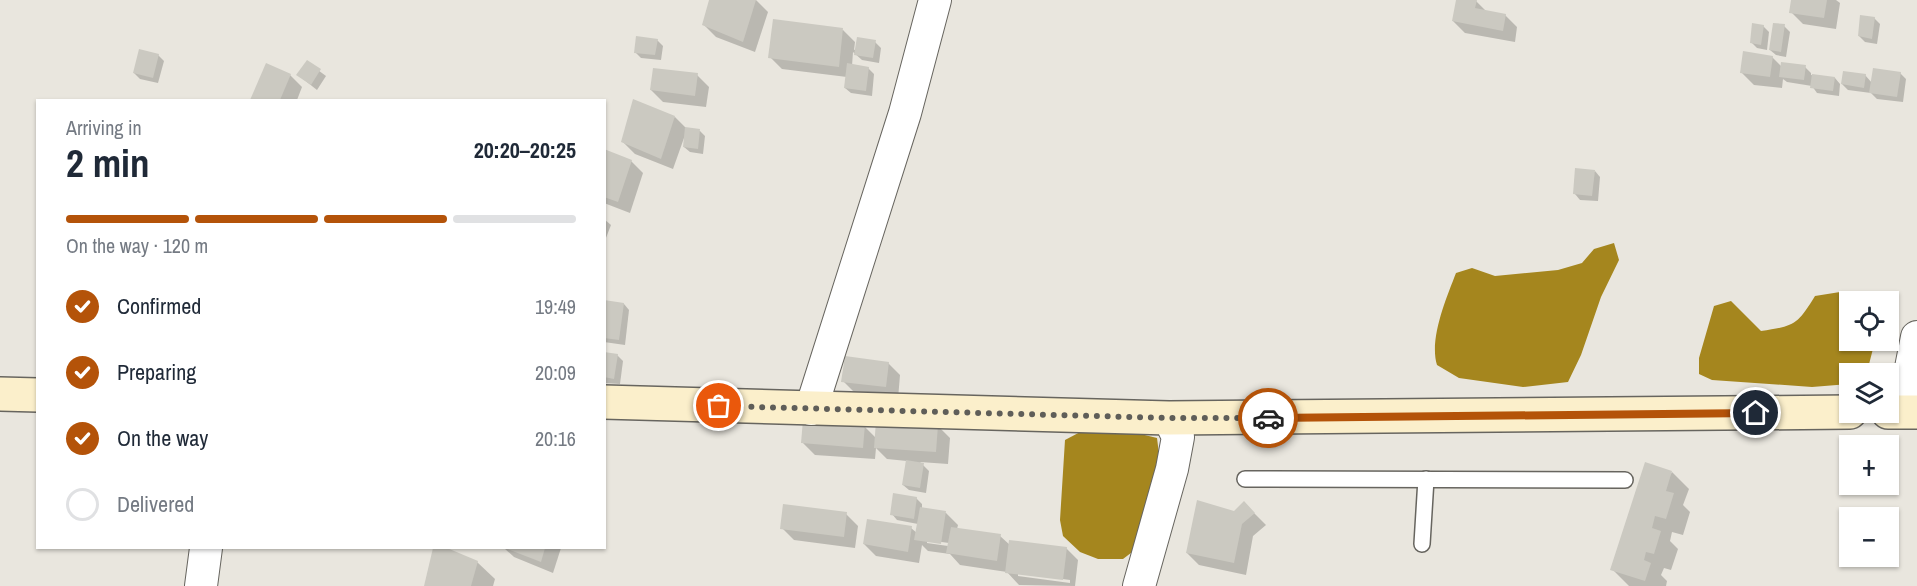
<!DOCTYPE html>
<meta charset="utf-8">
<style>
body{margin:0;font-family:"Archivo Narrow",sans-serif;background:#f2f2f3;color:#1f2937;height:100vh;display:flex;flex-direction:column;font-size:22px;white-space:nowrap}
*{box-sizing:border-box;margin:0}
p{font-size:20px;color:#747a83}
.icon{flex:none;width:33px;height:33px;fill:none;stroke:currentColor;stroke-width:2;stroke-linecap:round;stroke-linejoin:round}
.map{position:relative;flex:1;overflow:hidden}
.panel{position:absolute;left:36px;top:99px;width:570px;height:450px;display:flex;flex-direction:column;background:#fff;border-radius:0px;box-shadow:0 2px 4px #0004}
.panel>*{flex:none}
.controls{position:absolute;left:1839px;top:291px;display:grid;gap:12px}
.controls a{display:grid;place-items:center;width:60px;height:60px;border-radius:0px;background:#fff;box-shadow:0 2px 4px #0004;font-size:30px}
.pin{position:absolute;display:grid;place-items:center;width:51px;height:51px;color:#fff;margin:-26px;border:3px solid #fff;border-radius:50%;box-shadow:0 2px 6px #0007}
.courier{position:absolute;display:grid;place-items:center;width:60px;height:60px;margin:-30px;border:4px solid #b45309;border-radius:50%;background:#fff;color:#222;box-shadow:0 2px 8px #0007}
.headline em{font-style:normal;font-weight:700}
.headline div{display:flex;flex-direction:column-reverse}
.headline{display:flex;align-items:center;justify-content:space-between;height:102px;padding:0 30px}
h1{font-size:39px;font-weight:700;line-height:45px}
.bar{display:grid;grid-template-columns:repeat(4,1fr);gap:9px 6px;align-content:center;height:72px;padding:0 30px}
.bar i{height:8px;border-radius:4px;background:#e0e1e3}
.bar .selected{background:#b45309}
.bar p{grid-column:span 4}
ol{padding:0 30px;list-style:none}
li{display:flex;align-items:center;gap:18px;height:66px}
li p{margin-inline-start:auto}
li .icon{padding:6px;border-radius:50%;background:#b45309;color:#fff;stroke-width:4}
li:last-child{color:#747a83}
li i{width:33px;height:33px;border:3px solid #e0e1e3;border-radius:50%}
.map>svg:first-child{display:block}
.water{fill:#a5861e}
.shadow{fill:#0003;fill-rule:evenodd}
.building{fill:#cbc9c1}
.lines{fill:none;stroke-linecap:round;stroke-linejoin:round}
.lane-casing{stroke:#67655f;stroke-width:18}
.street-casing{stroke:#67655f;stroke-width:34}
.secondary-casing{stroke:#67655f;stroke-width:36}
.lane{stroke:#fff;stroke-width:15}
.street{stroke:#fff;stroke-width:32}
.secondary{stroke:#fbefcb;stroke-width:33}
.done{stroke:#5f5e59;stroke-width:6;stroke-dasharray:0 10.8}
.route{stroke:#b45309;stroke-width:8}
</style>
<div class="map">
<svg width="1917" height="586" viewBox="0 0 1917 586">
<rect width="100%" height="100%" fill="#e9e6de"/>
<g class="water">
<path d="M1614,243L1619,260L1601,297L1581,355L1568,382L1523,387L1459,378L1437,365C1429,339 1446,299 1456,273L1472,268L1495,276L1558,270L1582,263L1594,249Z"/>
<path d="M1840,292L1875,301L1850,302V340L1875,341L1867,372L1850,374L1849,384L1812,387L1712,380L1699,374V358L1714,306L1731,301L1761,331C1795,326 1797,325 1815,296Z"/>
<path d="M1116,428L1157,438L1162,478L1140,546L1123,559H1098L1080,552L1063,536L1060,520L1065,440L1084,430Z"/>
</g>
<g class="shadow">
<path d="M711,0H756L768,12L755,52L716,37L704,25Z"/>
<path d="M1457,0L1476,1L1487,12L1505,15L1517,27L1515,42L1465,33L1453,21Z"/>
<path d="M1793,0H1836L1840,3L1836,29L1803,24L1791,12Z"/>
<path d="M1874,18L1880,24L1877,44L1865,42L1859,36Z"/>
<path d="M1763,26L1769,32L1767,50L1757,48L1751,42Z"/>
<path d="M1784,26L1790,32L1786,57L1776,55L1770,50Z"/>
<path d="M843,30L855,42L854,50L875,42L881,48L879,63L862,60L853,52L852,66L868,68L874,74L872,96L851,93L845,88L847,77L782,69L770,57Z"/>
<path d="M657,40L663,46L661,60L641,58L635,52Z"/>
<path d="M158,55L164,61L158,83L140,79L134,73Z"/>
<path d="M1772,57L1782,67H1805L1811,73V75L1835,78L1840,84L1839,96L1817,93L1812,86L1787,82L1783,79L1782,88L1754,85L1742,73Z"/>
<path d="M307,62L326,76L317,90L298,75Z"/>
<path d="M267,65L290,75L302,87L297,100H251Z"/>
<path d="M1900,73L1906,79L1903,102L1877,99L1871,93L1848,90L1842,84L1865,75L1872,83Z"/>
<path d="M697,75L709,87L706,107L663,102L651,90Z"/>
<path d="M675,117L687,129L700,131L705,136L703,154L690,152L684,147V138L673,169L635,154L623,142Z"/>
<path d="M604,150L631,161L643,173L630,213L604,203Z"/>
<path d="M1595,171L1600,177L1598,201L1580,200L1575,194Z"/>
<path d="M604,219L611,225L604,243Z"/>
<path d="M604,302L624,304L629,310L625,345L604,342Z"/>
<path d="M604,354L617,355L623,361L620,384L604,383Z"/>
<path d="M888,363L900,375L898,399L855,393L843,381Z"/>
<path d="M864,426L876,438L938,426L950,438L948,464L920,462L929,471L926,493L909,490L903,485L907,461L887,459L876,448L875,459L815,455L803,443Z"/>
<path d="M1672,472L1689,489L1683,505L1690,512L1683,535L1672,532L1670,541L1678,549L1671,570L1664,568L1661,575L1667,581L1666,586H1629L1612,569Z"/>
<path d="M916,498L922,504V509L946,513L958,525L957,529L1000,536L1010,545L1066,548L1078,560L1075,586L1019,585L1007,572L960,565L950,554L928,551L922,545L919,563L876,556L864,544L911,528L917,533L918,524L897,520L892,514ZM927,540L949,543L948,546L927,543ZM1018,573L1070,580V583L1018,576Z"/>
<path d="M1244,503L1266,525L1253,536L1246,575L1199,565L1187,553Z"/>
<path d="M846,514L858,526L855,548L794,540L782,528Z"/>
<path d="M434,548H443L477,562L495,579L493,586H425Z"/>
<path d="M504,548H561L553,573L514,557Z"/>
</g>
<g class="building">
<path d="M709,0H756L743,42L702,25Z"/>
<path d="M1456,0H1477L1475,8L1506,14L1503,31L1452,21Z"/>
<path d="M1791,0H1827L1824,18L1789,13Z"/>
<path d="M1860,15L1875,17L1872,39L1858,36Z"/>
<path d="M773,19L843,28L839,67L768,58Z"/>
<path d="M1752,23L1764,25L1761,45L1750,43Z"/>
<path d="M1773,23L1785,24L1781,52L1769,50Z"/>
<path d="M636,36L658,39L655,55L634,53Z"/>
<path d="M857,37L876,40L873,58L854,55Z"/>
<path d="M139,49L159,54L153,78L133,73Z"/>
<path d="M1743,51L1773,56L1770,77L1740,73Z"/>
<path d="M307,60L321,69L311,85L296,75Z"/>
<path d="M1781,62L1806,65L1804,80L1779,77Z"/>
<path d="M266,63L291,74L280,100H250Z"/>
<path d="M847,63L869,67L866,91L844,88Z"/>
<path d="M653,68L698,73L695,96L650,90Z"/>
<path d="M1873,68L1901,72L1897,97L1869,93Z"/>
<path d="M1843,71L1866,74L1864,88L1841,84Z"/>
<path d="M1812,74L1835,77L1833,91L1810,88Z"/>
<path d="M633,99L675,116L661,159L621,142Z"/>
<path d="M685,127L700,129L698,149L683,147Z"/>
<path d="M604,149L632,160L618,202L604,197Z"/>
<path d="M1575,168L1595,170L1592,196L1573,194Z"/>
<path d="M604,300L624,303L619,340L604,338Z"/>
<path d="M604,352L618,354L614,379L604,377Z"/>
<path d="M845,356L889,362L886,387L841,382Z"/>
<path d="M803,420L865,424L863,448L801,443Z"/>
<path d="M876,421L938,425L936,452L874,448Z"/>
<path d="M906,460L924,463L920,488L902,485Z"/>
<path d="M1645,462L1672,471L1666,491L1674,493L1666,519L1655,516L1652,528L1661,531L1654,554L1646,552L1644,560L1651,563L1645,581L1610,570Z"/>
<path d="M893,493L917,497L914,519L890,515Z"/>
<path d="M1197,500L1234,511L1244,501L1255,513L1242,524L1234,563L1186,553Z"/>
<path d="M783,504L847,512L844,537L780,529Z"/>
<path d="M920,507L946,511L941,544L914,540Z"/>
<path d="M867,519L912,526L908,552L863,544Z"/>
<path d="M951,527L1001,534L997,561L946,553Z"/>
<path d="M1009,540L1067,547L1063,580L1005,573Z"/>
<path d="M433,548H447L478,561L471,586H424Z"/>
<path d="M505,548H545L541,562Z"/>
</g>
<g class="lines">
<defs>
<g id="lane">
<path d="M1245,479L1625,480"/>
<path d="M1422,544L1426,479"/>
</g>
<g id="street">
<path d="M811,409L905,113L935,0"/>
<path d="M1913,412L1910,373L1917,337"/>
<path d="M201,586L206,548"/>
<path d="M1139,586L1172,469L1178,437L1169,418"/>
</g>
<g id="secondary">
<path d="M0,394L38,395"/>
<path d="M604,402L1169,418L1850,412"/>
<path d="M1888,412H1917"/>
</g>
</defs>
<use href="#lane" class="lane-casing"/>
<use href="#street" class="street-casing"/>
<use href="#secondary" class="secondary-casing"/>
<use href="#lane" class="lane"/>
<use href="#street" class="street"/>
<use href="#secondary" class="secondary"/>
</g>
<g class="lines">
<path class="done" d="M719,406L1169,418H1268"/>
<path class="route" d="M1268,418L1756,413"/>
</g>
</svg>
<div class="controls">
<a><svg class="icon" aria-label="locate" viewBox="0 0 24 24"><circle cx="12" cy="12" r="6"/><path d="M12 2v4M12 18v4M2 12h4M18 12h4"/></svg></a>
<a><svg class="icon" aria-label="layers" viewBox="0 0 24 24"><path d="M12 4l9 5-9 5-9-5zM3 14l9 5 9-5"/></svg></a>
<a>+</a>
<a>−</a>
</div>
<div class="pin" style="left:719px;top:406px;background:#ea580c"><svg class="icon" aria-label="bag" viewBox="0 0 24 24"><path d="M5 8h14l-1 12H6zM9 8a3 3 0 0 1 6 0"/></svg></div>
<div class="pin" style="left:1756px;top:413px;background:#1f2937"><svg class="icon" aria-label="home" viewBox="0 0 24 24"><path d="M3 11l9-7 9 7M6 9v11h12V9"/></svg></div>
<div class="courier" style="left:1268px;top:418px"><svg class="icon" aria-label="car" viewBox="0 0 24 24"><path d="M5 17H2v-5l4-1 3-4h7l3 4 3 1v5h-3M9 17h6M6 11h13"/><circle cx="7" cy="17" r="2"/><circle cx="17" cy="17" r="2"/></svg></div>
<section class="panel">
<div class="headline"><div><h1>2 min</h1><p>Arriving in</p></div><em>20:20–20:25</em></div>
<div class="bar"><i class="selected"></i><i class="selected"></i><i class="selected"></i><i></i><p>On the way · 120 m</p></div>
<ol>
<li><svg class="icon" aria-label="check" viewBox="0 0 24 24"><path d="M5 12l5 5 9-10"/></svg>Confirmed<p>19:49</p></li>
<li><svg class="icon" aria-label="check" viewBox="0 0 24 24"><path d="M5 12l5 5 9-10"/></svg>Preparing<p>20:09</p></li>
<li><svg class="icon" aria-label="check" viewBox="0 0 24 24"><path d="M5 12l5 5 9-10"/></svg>On the way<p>20:16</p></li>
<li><i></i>Delivered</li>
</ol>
</section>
</div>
